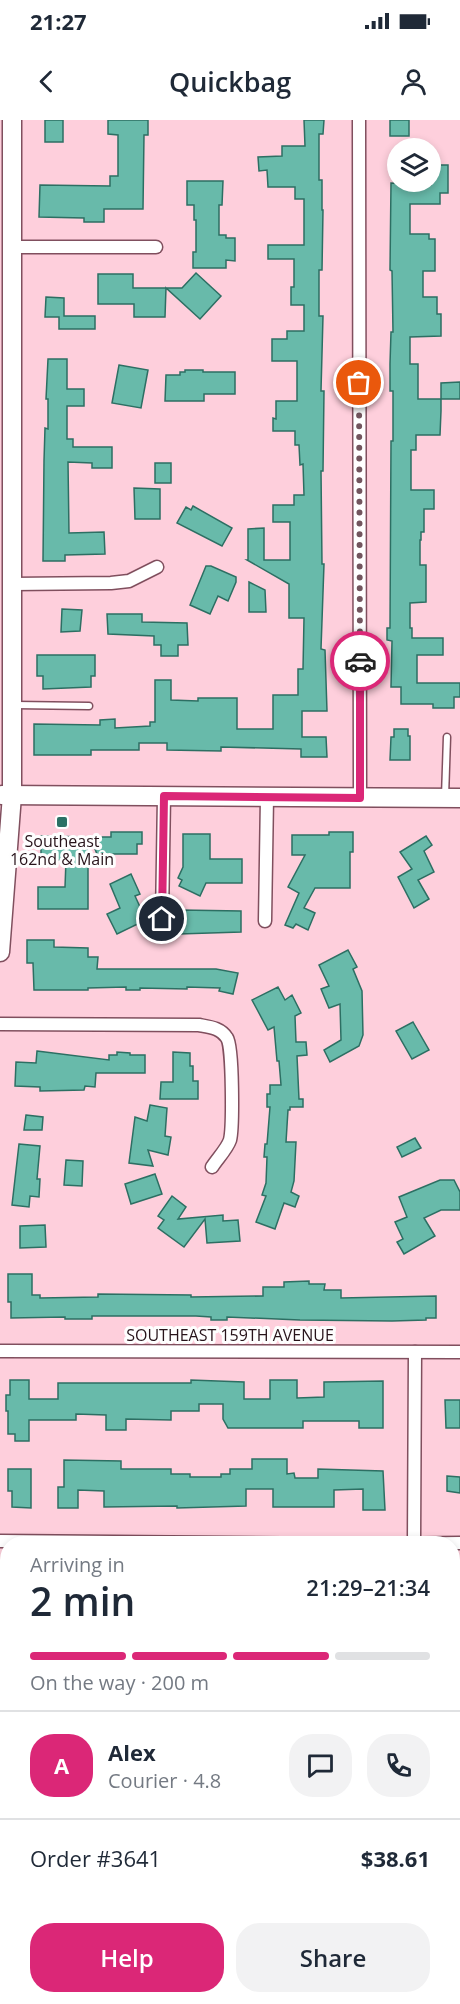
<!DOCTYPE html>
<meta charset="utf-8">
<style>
body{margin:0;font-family:"Open Sans",sans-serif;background:#f2f2f3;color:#1f2937;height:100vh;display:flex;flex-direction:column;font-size:22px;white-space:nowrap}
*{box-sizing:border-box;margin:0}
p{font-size:20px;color:#747a83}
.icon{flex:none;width:33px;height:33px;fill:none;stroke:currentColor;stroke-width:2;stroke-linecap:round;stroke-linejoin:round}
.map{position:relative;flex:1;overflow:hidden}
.side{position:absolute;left:0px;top:1416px;width:460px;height:468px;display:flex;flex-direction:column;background:#fff;border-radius:24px 24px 0 0;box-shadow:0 3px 9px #0003}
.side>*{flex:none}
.fabs{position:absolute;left:387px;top:18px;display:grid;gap:12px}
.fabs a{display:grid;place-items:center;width:54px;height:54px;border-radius:50%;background:#fff;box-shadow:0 3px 9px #0003;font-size:30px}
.pin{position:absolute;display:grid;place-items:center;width:51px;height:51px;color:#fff;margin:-26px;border:3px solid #fff;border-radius:50%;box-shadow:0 2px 6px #0007}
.courier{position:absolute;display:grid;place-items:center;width:60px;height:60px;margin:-30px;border:4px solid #db2777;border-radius:50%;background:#fff;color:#222;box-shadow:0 2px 8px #0007}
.summary em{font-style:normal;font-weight:600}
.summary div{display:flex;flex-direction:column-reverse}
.summary{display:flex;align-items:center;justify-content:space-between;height:102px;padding:0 30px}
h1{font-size:39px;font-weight:600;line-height:45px}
.bar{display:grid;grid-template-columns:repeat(4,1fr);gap:9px 6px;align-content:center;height:72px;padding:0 30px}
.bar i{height:8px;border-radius:4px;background:#e0e1e3}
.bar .active{background:#db2777}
.bar p{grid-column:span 4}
.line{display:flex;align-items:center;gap:15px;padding:0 30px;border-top:2px solid #e0e1e3}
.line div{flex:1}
.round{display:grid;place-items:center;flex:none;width:63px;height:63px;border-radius:24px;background:#f2f2f3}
.primary-button{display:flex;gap:12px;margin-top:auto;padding:12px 30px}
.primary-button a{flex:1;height:69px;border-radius:24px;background:#db2777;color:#fff;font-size:24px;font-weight:600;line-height:69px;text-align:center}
.primary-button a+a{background:#f2f2f3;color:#1f2937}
.status{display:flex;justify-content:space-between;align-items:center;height:42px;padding:0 30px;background:#fff;direction:ltr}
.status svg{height:16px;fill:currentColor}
header{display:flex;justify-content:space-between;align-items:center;height:78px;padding:0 30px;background:#fff;font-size:27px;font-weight:600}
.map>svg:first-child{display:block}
.green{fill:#c8d2aa}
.building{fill:#68baaa;stroke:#2d6f63;stroke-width:1.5}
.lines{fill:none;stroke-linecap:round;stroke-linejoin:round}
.lane-casing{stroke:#804f5e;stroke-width:9}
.street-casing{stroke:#804f5e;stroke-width:15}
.secondary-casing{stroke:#804f5e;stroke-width:21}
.path{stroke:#b08b96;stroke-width:3;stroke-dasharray:4.5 3;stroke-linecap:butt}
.lane{stroke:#fff;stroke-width:6}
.street{stroke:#fff;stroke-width:12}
.secondary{stroke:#fff;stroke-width:18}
.done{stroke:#72555e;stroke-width:6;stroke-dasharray:0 10.8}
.route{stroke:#db2777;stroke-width:8}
.poi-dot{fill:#2c7165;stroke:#fefefe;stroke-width:2}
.labels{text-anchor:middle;stroke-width:6;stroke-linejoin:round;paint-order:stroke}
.poi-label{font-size:16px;fill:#27131a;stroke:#fefefe}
.street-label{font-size:16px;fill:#27131a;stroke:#fefefe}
</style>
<div class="status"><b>21:27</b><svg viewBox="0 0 49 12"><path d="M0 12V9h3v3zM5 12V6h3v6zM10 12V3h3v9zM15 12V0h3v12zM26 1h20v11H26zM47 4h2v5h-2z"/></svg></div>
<header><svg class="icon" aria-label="back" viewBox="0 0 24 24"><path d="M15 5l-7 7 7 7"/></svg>Quickbag<svg class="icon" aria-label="person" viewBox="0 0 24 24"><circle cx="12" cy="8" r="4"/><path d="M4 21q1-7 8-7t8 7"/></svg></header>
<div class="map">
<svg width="460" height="1884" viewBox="0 0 460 1884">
<rect width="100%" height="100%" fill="#fecfdc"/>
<path class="green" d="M0,1775L7,1790L8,1876L75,1877L83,1884H0Z"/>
<g class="building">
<rect x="45" y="0" width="18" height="22"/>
<path d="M108,0H148V15H144L143,89H104V102H84V98L39,97L40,65L110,66V56H118V15L108,14Z"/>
<path d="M304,0H324L323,14H319V60H322V90H323L322,150H319V196H323L321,271H324L323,351H321L322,444H324L321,529L325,530L327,591H302V617H326L327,637H301V629L221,627V631L167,630V623H139V630H91V635H34V604L100,605V600L115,599V608L150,606V602H155V560H171V580L198,581V578H237V609H273V575H298V549H303L304,498H289V464L247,440H248V409L264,408V440H290V402H273V385H294V375H304L303,344L300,345L299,325H295V311H273V298L276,299V281H297V241H272V219H287V211H304V185H291V167H294V139H268V125H304V79H295V67H268L267,50L259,51L258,37L282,36V26H305Z"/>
<rect x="390" y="0" width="19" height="16"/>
<path d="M433,45H448V73H440V84H410V114H429V119H435V151H423V177H437V194H441V216L410,217V244H418V279H441V291L440,315H416V330H411V370H434V389H424V412H421V420H420V445H426V482L410,483V508H412V518H443V535H417V563H460V577H454V588H433V584H401V567H391L392,521L387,520V508H390L391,321H393V271H390V244L391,212H393L392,151L390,150L391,63L431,65V60H433Z"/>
<path d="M187,61H223L222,85H219V115H226V118H235V141L226,140V148H193V132H196V100H194V85H187Z"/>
<path d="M196,153L221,176L200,199L166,168L165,197H134V184H98V154H133V168H182Z"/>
<path d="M46,177L64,178V196H95V209H59V197H45Z"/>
<path d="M48,239H67V269H84V286H67V319H73V327H112V348H92V343L68,342L69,413L104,412L105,434L65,435V441H43L44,341L45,308L48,309V279H46Z"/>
<path d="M119,245L148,250L141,288L112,283Z"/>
<path d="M185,250H203V252H235V274H204V281H165L166,255H180V252H185Z"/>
<path d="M460,262V279H441V263Z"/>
<rect x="155" y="343" width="16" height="20"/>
<path d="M134,368L160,369V399H135Z"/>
<path d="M193,386L232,408L222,426L177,403L186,387L191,390Z"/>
<path d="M206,446H211L236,457V462L228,481L218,476L210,494L190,485Z"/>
<path d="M249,462L265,470L266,492H249Z"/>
<path d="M62,489L82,490L80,511L61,512Z"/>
<path d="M107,494H142V502L187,503L188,525H178V536H161V525H154V516L108,514Z"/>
<path d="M37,535H95V556H91V567L43,569V556H37Z"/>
<path d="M394,609H408V616H410V640H390L391,617H394Z"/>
<path d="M111,712H142V724H137V734H97L90,717H111Z"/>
<path d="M329,712H353V732H350V768H315L304,788L315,793L308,810L296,804L293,808L285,805L299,773L288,767L305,735H292V715H329Z"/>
<path d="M183,714H210V739H242V763H206L200,776L179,766L182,760L178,758L183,747Z"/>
<path d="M41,716L88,717V789H38V767H65L66,740H41Z"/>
<path d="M426,716L432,725L424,731L434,752L418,760L429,779L414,788L398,757L412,749L400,732Z"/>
<path d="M131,754L140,774L135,776L146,800L117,814L107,794L120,788L110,764Z"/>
<path d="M180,790L241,791V812L179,814Z"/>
<path d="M27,820H54V827L88,828V837H98L97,849H216L238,853L233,874L219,871L220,868L187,867V869L140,868V870H126V867L88,868V870H34L33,843H27Z"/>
<path d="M348,830L357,847L353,849L362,871L363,915L359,926L330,942L324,930L341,920L340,884L329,888L321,869L329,866L319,845Z"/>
<path d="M278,867L285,880L292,875L301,893L295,896L296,922H306L307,935L297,936L299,979H303V987H290V990H288L286,1022H296L294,1061L291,1072L299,1076L295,1087L284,1083L275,1109L256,1102L266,1076L262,1075L266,1063L267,1037H264L265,1024H267L270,987H267V974H270V965H281L279,941H277L274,907L268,910L252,880Z"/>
<path d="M413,902L429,930L412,939L396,911Z"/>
<path d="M37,931L109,940V935H117V932L130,933V935H145V953H96L95,967L85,966L84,970L40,971V967L15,966L16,942L36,943Z"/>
<path d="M173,932L190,933V946H193V961H198V979H160L161,962H173Z"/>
<path d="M150,985L167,988L165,1016L171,1017L168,1035L148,1030L153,1046L129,1043L135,997L147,1001Z"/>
<path d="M26,995L43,997L42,1010H24Z"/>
<path d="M415,1018L421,1028L402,1037L397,1027Z"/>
<path d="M19,1024L40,1026L37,1059H40L39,1077L30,1076L29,1087L12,1085Z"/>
<path d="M66,1040L83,1041L82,1066L64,1065Z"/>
<path d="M155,1054L162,1074L131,1084L125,1064Z"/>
<path d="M440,1060H454L460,1072V1090H441L424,1098L435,1116L404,1134L397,1122L403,1119L395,1102L407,1097L399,1077Z"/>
<path d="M172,1076L186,1087L178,1099L223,1095V1101L238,1100L240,1121L207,1123L205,1099L184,1127L158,1108L164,1100L158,1096Z"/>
<path d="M45,1105L46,1127L20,1128V1106Z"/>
<path d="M8,1154H32V1175H40V1178L98,1177V1174L191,1175V1177L263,1176V1167H284V1162L309,1161V1164H325L324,1170H341V1178L436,1176V1198H426V1200L392,1201L300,1200L227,1197V1200H211V1197L196,1196H92V1199H65V1197L11,1198V1182H8Z"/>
<path d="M10,1260H29V1279H58V1263H191V1260L244,1262V1279H270V1260H297V1278L324,1277V1262L383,1261V1308H359V1301H303V1308H228L223,1299V1284H199V1291H171V1300L126,1299V1310H106V1295L76,1294V1300H29V1321H15V1314H8V1291H6V1275H10Z"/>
<path d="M445,1280H460V1308H446Z"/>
<path d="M252,1339H287V1354L294,1353L295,1358H318V1349L383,1351L385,1390H363V1369L334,1370V1387H273V1369H246V1386L177,1388V1386L104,1387V1371L78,1370V1388H58V1367H64V1340L121,1341V1349H171V1354H190V1357H221V1354H230V1349H252Z"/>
<path d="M8,1349H31V1388L12,1387V1371H8Z"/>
<path d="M447,1356L460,1357V1373L447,1371Z"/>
</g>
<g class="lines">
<defs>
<g id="lane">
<path d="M15,585L89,586"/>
<path d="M445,677L447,617"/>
</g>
<g id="street">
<path d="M359,0L360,678"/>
<path d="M12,127H156"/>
<path d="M12,464L111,463L129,461L157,447"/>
<path d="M162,799L164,676"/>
<path d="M265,801L267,677"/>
<path d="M0,904L199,905C210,907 221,908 227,918C233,927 233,1008 230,1020C227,1029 217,1039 212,1047"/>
<path d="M0,1231L460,1232"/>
<path d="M0,1421L338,1424"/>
<path d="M414,1423L415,1232"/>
<path d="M382,1424L460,1423"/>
<path d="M453,1609L460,1610"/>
<path d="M453,1791L460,1792"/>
<path d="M260,1884L263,1876"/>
</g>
<g id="secondary">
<path d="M2,675L460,678"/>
<path d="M0,832L12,675V0"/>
<path d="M0,1722L8,1739"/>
<path d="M108,1876L117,1884"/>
</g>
</defs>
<use href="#lane" class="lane-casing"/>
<use href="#street" class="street-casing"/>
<use href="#secondary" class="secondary-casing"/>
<g class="path">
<path d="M0,1767L8,1781"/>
<path d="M0,1870L8,1872"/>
<path d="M24,1876L43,1884"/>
<path d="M81,1876L89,1884"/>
</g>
<use href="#lane" class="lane"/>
<use href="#street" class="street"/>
<use href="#secondary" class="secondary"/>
</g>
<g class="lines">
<path class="done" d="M359,263L360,541"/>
<path class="route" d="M162,799L164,676L360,678V541"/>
</g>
<rect class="poi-dot" x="56" y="696" width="12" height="12" rx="3"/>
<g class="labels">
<g class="poi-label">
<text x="62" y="727">Southeast<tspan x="62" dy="18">162nd &amp; Main</tspan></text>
</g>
<g class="street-label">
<text x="230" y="1221">SOUTHEAST 159TH AVENUE</text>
</g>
</g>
</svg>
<div class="fabs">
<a><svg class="icon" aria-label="layers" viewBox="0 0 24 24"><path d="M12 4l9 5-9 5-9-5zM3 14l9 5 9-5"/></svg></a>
</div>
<div class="pin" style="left:359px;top:263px;background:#ea580c"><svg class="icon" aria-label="bag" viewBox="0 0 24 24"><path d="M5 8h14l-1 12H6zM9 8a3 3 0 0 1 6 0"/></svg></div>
<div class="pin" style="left:162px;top:799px;background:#1f2937"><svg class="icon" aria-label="home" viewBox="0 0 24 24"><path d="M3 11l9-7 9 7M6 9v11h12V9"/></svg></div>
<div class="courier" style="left:360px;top:541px"><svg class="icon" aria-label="car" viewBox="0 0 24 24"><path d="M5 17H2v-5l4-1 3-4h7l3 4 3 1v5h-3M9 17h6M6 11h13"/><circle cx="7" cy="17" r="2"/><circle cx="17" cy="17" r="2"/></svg></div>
<section class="side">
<div class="summary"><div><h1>2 min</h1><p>Arriving in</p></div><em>21:29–21:34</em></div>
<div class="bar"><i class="active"></i><i class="active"></i><i class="active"></i><i></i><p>On the way · 200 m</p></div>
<div class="line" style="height:108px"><b class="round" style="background:#db2777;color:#fff">A</b><div><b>Alex</b><p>Courier · 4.8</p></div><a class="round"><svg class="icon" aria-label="chat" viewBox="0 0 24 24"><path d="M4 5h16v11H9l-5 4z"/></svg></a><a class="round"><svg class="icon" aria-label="phone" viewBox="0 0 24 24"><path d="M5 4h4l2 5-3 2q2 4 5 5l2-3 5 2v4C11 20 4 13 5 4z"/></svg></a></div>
<div class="line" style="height:78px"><div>Order #3641</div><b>$38.61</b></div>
<div class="primary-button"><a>Help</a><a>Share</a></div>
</section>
</div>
